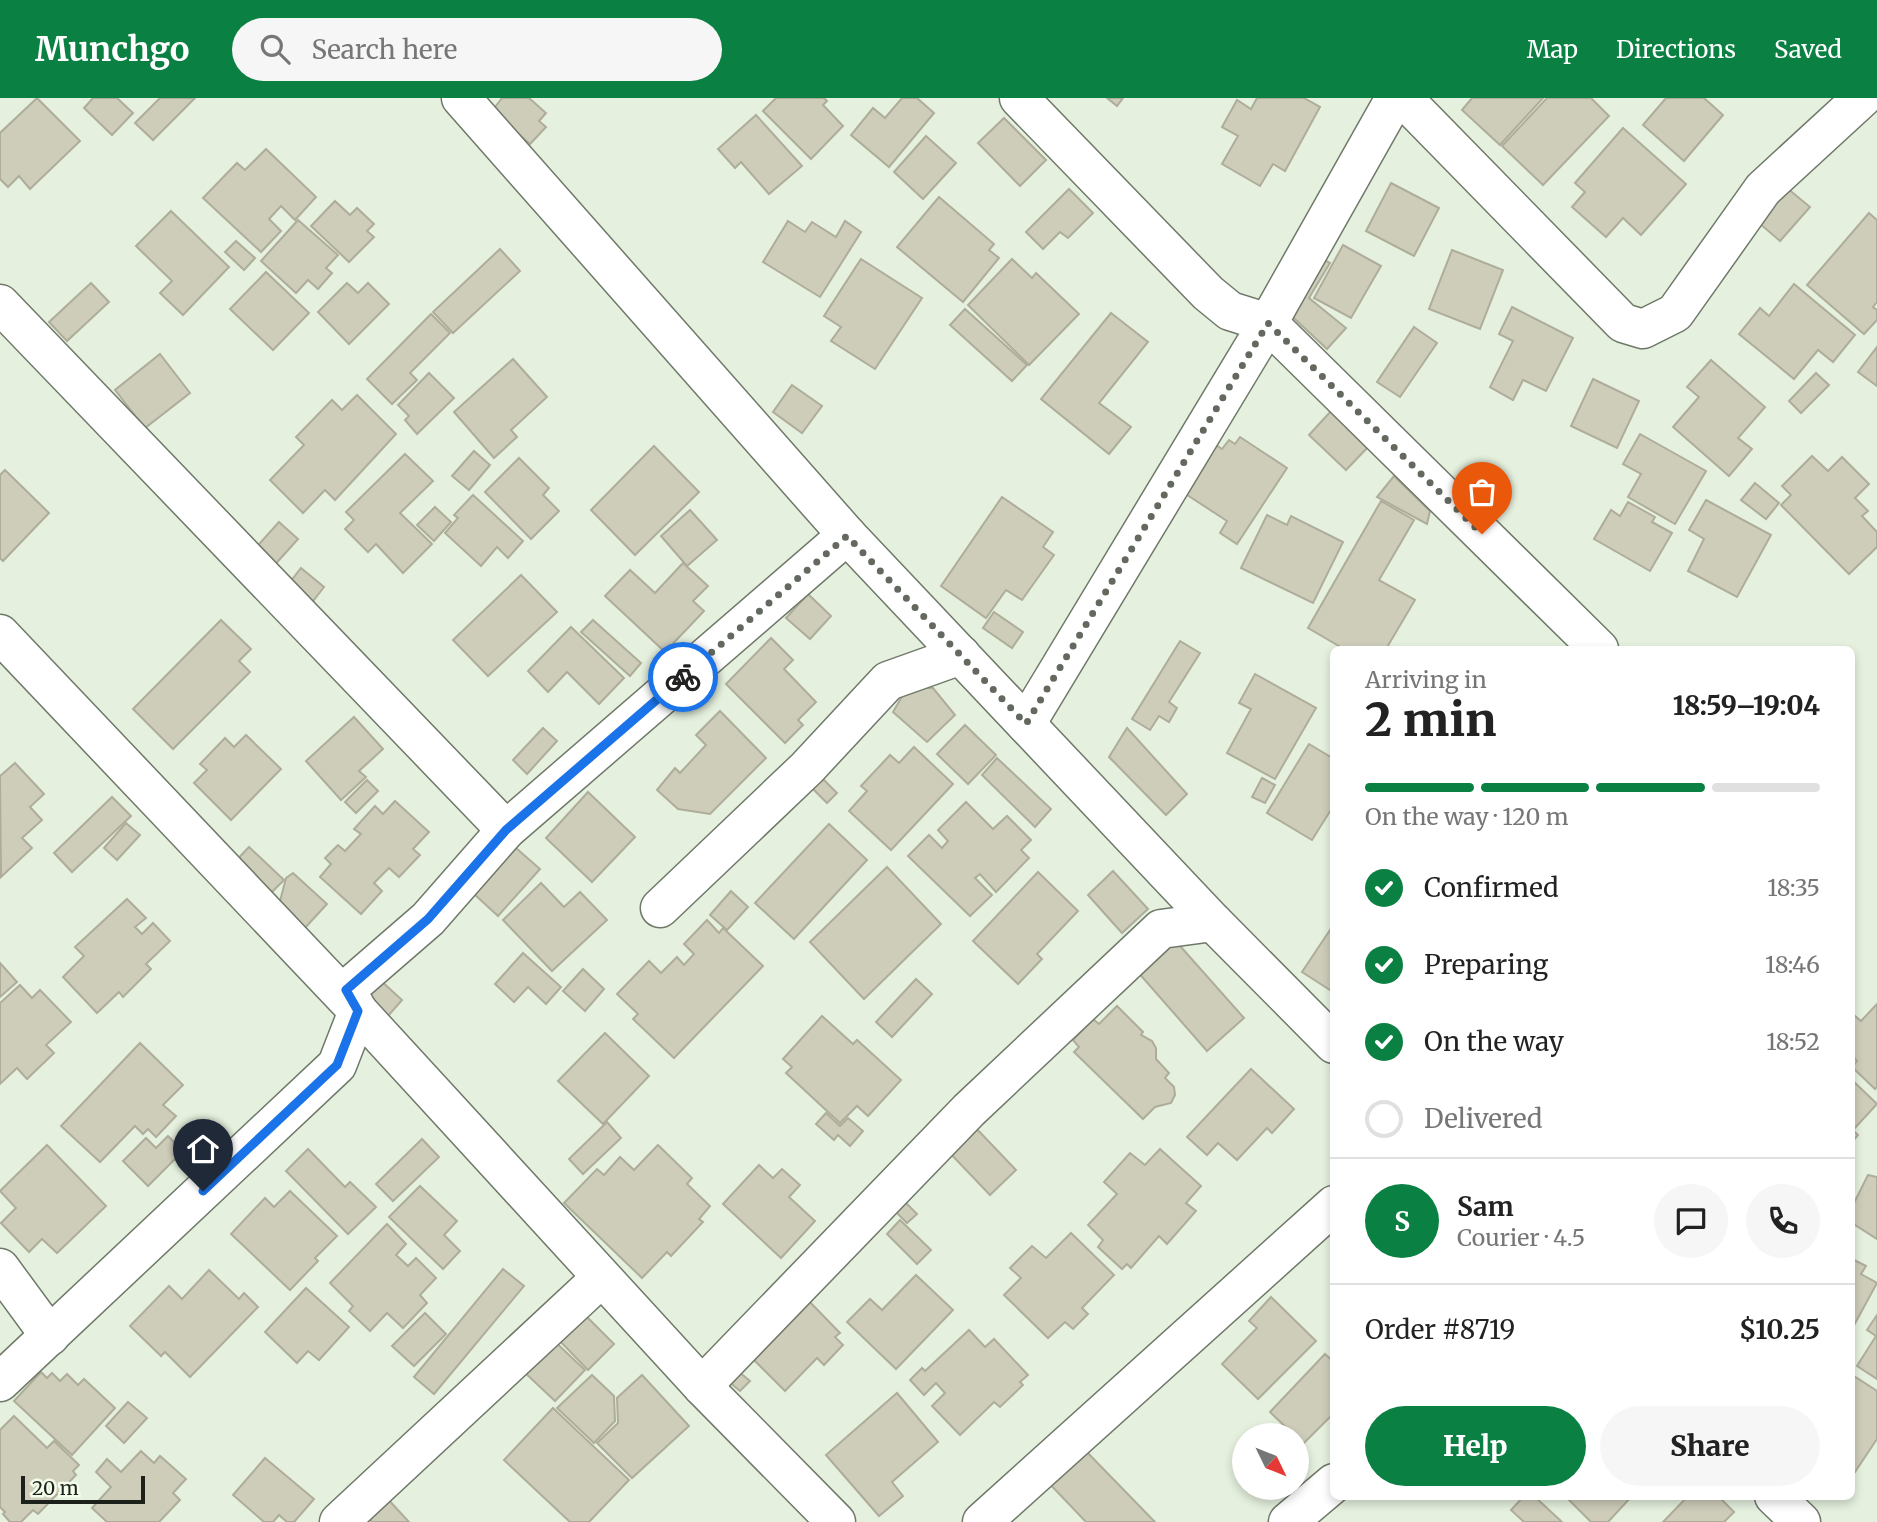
<!DOCTYPE html>
<meta charset="utf-8">
<style>
body{margin:0;font-family:Merriweather,serif;background:#f6f6f6;color:#222;height:100vh;display:flex;flex-direction:column;font-size:26px;white-space:nowrap}
*{box-sizing:border-box;margin:0}
p{font-size:23px;color:#767676}
.icon{flex:none;width:38px;height:38px;fill:none;stroke:currentColor;stroke-width:2;stroke-linecap:round;stroke-linejoin:round}
.map{position:relative;flex:1;overflow:hidden}
.side{position:absolute;left:1330px;top:548px;width:525px;height:854px;display:flex;flex-direction:column;background:#fff;border-radius:10px;box-shadow:0 4px 10px #0003}
.side>*{flex:none}
.needle{width:46px;rotate:133deg}
.tools{position:absolute;left:1232px;top:1325px;display:grid;gap:14px}
.tools a{display:grid;place-items:center;width:77px;height:77px;border-radius:50%;background:#fff;box-shadow:0 4px 10px #0003;font-size:35px}
.scale{position:absolute;left:21px;bottom:18px;width:124px;box-sizing:border-box;padding-left:7px;border:4px solid #1d211b;border-top:0;font-size:19px;line-height:24px;white-space:nowrap;color:#1d211b;-webkit-text-stroke:5px #f2fdeb;paint-order:stroke}
.pin{position:absolute;display:grid;place-items:center;width:60px;height:60px;color:#fff;margin:-72px -30px;border-radius:50% 50% 50% 0;rotate:-45deg;box-shadow:0 0 7px #0007}
.pin .icon{rotate:45deg}
.courier{position:absolute;display:grid;place-items:center;width:70px;height:70px;margin:-35px;border:5px solid #1a73e8;border-radius:50%;background:#fff;color:#222;box-shadow:0 2px 9px #0007}
.headline em{font-style:normal;font-weight:800}
.headline div{display:flex;flex-direction:column-reverse}
.headline{display:flex;align-items:center;justify-content:space-between;height:119px;padding:0 35px}
h1{font-size:46px;font-weight:800;line-height:52px}
.bar{display:grid;grid-template-columns:repeat(4,1fr);gap:10px 7px;align-content:center;height:84px;padding:0 35px}
.bar i{height:9px;border-radius:5px;background:#e0e0e0}
.bar .current{background:#0b8043}
.bar p{grid-column:span 4}
.line{display:flex;align-items:center;gap:18px;padding:0 35px;border-top:2px solid #e0e0e0}
.line div{flex:1}
.round{display:grid;place-items:center;flex:none;width:74px;height:74px;border-radius:37px;background:#f6f6f6}
ol{padding:0 35px;list-style:none}
li{display:flex;align-items:center;gap:21px;height:77px}
li p{margin-inline-start:auto}
li .icon{padding:7px;border-radius:50%;background:#0b8043;color:#fff;stroke-width:4}
li:last-child{color:#767676}
li i{width:38px;height:38px;border:4px solid #e0e0e0;border-radius:50%}
.cta{display:flex;gap:14px;margin-top:auto;padding:14px 35px}
.cta a{flex:1;height:80px;border-radius:42px;background:#0b8043;color:#fff;font-size:28px;font-weight:800;line-height:80px;text-align:center}
.cta a+a{background:#f6f6f6;color:#222}
header{display:flex;align-items:center;gap:42px;box-sizing:border-box;height:98px;padding:0 35px;background:#0b8043;color:#fff}
header strong{font-size:33px}
nav{display:flex;gap:38px;margin-inline-start:auto;font-size:24px}
.search{width:490px;height:63px;background:#f6f6f6;display:flex;align-items:center;gap:18px;box-sizing:border-box;padding:0 24px;border-radius:38px;color:#767676;font-size:26px}
.map>svg:first-child{display:block}
.building{fill:#cecdba;stroke:#aead9a;stroke-width:2}
.lines{fill:none;stroke-linecap:round;stroke-linejoin:round}
.street-casing{stroke:#6f7969;stroke-width:41}
.street{stroke:#fff;stroke-width:38}
.done{stroke:#63695f;stroke-width:7;stroke-dasharray:0 12.6}
.route{stroke:#1a73e8;stroke-width:9}
</style>
<header>
<strong>Munchgo</strong>
<div class="search"><svg class="icon" aria-label="search" viewBox="0 0 24 24"><circle cx="10" cy="10" r="6"/><path d="M15 15l6 6"/></svg>Search here</div>
<nav><a>Map</a><a>Directions</a><a>Saved</a></nav>
</header>
<div class="map">
<svg width="1877" height="1424" viewBox="0 0 1877 1424">
<rect width="100%" height="100%" fill="#e5f0de"/>
<g class="building">
<path d="M37,0L80,43L30,91L19,78L8,89L0,81V35Z"/>
<path d="M93,0H117L133,15L112,37L84,10Z"/>
<path d="M160,0H195L153,42L135,25Z"/>
<path d="M502,0H529L546,15L539,23L546,29L530,46L492,13Z"/>
<path d="M776,0H824L827,3L823,7L843,28L811,61L763,13Z"/>
<path d="M902,0H917L934,15L889,69L851,37L873,10L885,20Z"/>
<path d="M1107,0H1123L1117,8Z"/>
<path d="M1257,0H1304L1320,9L1285,73L1273,66L1260,88L1222,66L1238,38L1222,29L1237,2L1251,11Z"/>
<path d="M1472,0H1543L1500,47L1462,12Z"/>
<path d="M1547,0H1591L1609,18L1543,87L1502,48Z"/>
<path d="M1666,0H1704L1723,17L1684,63L1643,27Z"/>
<path d="M756,17L802,68L769,96L741,64L735,70L718,51Z"/>
<path d="M1004,20L1046,62L1020,88L978,45Z"/>
<path d="M1623,30L1686,86L1641,137L1623,120L1606,139L1572,109L1585,94L1575,85Z"/>
<path d="M926,38L956,65L923,101L894,74Z"/>
<path d="M266,51L316,99L295,122L281,108L269,121L281,133L261,154L203,100L237,65L245,72Z"/>
<path d="M1391,85L1439,110L1414,158L1366,133Z"/>
<path d="M1781,85L1810,109L1780,143L1752,119Z"/>
<path d="M1069,91L1093,115L1068,140L1060,134L1043,151L1026,134Z"/>
<path d="M939,99L994,146L989,152L999,160L963,204L897,149Z"/>
<path d="M335,103L350,117L357,110L374,126L367,133L374,139L349,164L311,128Z"/>
<path d="M171,113L229,169L183,217L160,195L172,183L136,148Z"/>
<path d="M1869,115L1877,122V204L1873,209L1877,212V222L1864,236L1807,187Z"/>
<path d="M298,122L338,157L326,170L332,175L318,191L308,182L296,195L261,163Z"/>
<path d="M788,123L805,134L812,124L836,139L845,123L861,134L820,199L763,164Z"/>
<path d="M236,143L255,160L244,172L225,154Z"/>
<path d="M1343,147L1381,168L1351,220L1314,200Z"/>
<path d="M500,151L520,173L453,235L433,214Z"/>
<path d="M1452,152L1503,172L1480,231L1429,211Z"/>
<path d="M1311,155L1330,165L1309,200L1346,230L1327,251L1281,208Z"/>
<path d="M861,161L922,200L875,271L831,243L841,229L824,218Z"/>
<path d="M1012,161L1032,180L1036,175L1079,216L1029,267L968,207Z"/>
<path d="M266,174L309,215L273,252L230,211Z"/>
<path d="M91,185L109,204L67,243L49,224Z"/>
<path d="M347,185L358,195L368,185L389,206L349,246L318,214Z"/>
<path d="M1794,186L1855,237L1833,264L1818,252L1794,281L1739,236L1760,210L1769,218Z"/>
<path d="M1512,209L1573,240L1546,293L1523,282L1513,302L1490,289L1513,243L1499,236Z"/>
<path d="M965,211L1027,267L1012,283L950,227Z"/>
<path d="M1111,215L1148,244L1099,305L1131,329L1109,356L1041,301Z"/>
<path d="M431,216L450,235L410,275L417,282L392,306L367,281Z"/>
<path d="M1414,229L1437,245L1400,299L1377,284Z"/>
<path d="M1877,249V288L1858,274Z"/>
<path d="M160,256L190,295L145,330L115,292Z"/>
<path d="M513,261L547,299L511,332L517,339L494,360L454,314Z"/>
<path d="M1711,262L1765,309L1738,340L1752,351L1729,378L1673,329L1699,299L1687,289Z"/>
<path d="M429,275L454,300L417,336L405,322L409,318L398,307Z"/>
<path d="M1816,275L1829,287L1801,315L1789,303Z"/>
<path d="M1593,281L1639,303L1617,350L1571,328Z"/>
<path d="M792,287L822,308L802,335L773,314Z"/>
<path d="M357,297L396,336L335,402L325,392L303,415L270,382L304,347L296,339L332,302L342,312Z"/>
<path d="M1332,312L1370,347L1346,372L1309,337Z"/>
<path d="M1640,336L1706,373L1675,426L1628,399L1641,376L1623,366Z"/>
<path d="M1240,339L1287,370L1237,446L1220,435L1227,423L1178,391L1210,343L1222,351L1229,342L1235,346Z"/>
<path d="M654,348L699,394L635,457L591,412Z"/>
<path d="M474,353L490,367L469,392L452,378Z"/>
<path d="M405,356L433,383L400,415L432,446L403,475L376,446L368,454L345,431L354,422L346,414Z"/>
<path d="M1812,358L1828,373L1842,359L1869,386L1855,400L1868,413L1862,418L1877,434V449L1849,476L1781,407L1791,397L1782,388Z"/>
<path d="M519,360L549,390L543,397L559,413L531,441L485,394Z"/>
<path d="M5,372L49,415L3,463L0,460V377Z"/>
<path d="M1394,378L1430,413L1427,426L1377,399Z"/>
<path d="M1755,385L1779,405L1766,421L1741,402Z"/>
<path d="M473,397L523,443L508,460L497,449L481,468L445,435L458,420L454,417Z"/>
<path d="M1002,399L1053,434L1043,449L1054,457L1022,502L1006,492L986,520L941,488Z"/>
<path d="M1706,402L1771,437L1737,499L1688,473L1704,441L1689,432Z"/>
<path d="M1381,403L1414,422L1379,482L1415,502L1386,551H1344L1308,530Z"/>
<path d="M1628,404L1655,419L1652,424L1672,435L1650,473L1594,441L1611,412L1620,418Z"/>
<path d="M435,409L451,424L434,443L417,427Z"/>
<path d="M690,412L717,442L687,468L661,438Z"/>
<path d="M1267,417L1287,427L1291,418L1343,444L1313,505L1241,470Z"/>
<path d="M279,424L298,441L271,471L252,454Z"/>
<path d="M683,465L708,488L693,503L704,513L665,554L605,498L630,472L655,495Z"/>
<path d="M301,470L324,489L310,507L287,488Z"/>
<path d="M521,477L557,514L488,578L453,542Z"/>
<path d="M808,496L831,518L810,541L786,520Z"/>
<path d="M994,514L1023,534L1012,550L983,530Z"/>
<path d="M221,522L251,551L239,563L250,574L173,651L133,611Z"/>
<path d="M593,522L641,565L630,578L581,534Z"/>
<path d="M571,529L624,580L599,606L567,574L548,594L528,573Z"/>
<path d="M771,540L793,562L784,571L816,604L798,622L803,627L785,645L726,586Z"/>
<path d="M1180,543L1200,555L1169,604L1177,610L1169,624L1159,618L1150,632L1132,621Z"/>
<path d="M1255,576L1316,610L1275,681L1227,655L1251,611L1239,605Z"/>
<path d="M907,590H933L955,617L927,644L893,614Z"/>
<path d="M720,613L766,660L710,716L678,711L657,692L675,670L680,675L706,647L696,637Z"/>
<path d="M354,619L383,651L359,673L366,679L341,702L306,663Z"/>
<path d="M965,627L996,657L968,686L937,656Z"/>
<path d="M543,630L557,643L527,676L513,662Z"/>
<path d="M1127,630L1187,696L1166,717L1109,659Z"/>
<path d="M246,637L281,671L231,722L194,685L207,672L200,666L225,640L234,649Z"/>
<path d="M1309,646L1334,661V707L1312,742L1267,715Z"/>
<path d="M914,649L953,686L891,752L849,713L867,693L861,688L890,657L899,665Z"/>
<path d="M997,660L1051,711L1035,729L982,677Z"/>
<path d="M15,665L44,696L30,709L42,722L22,740L32,750L1,779L0,678Z"/>
<path d="M820,678L837,695L827,705L810,688Z"/>
<path d="M1262,680L1275,687L1265,705L1252,699Z"/>
<path d="M367,682L378,693L356,715L345,704Z"/>
<path d="M588,694L635,739L592,784L546,740Z"/>
<path d="M112,699L131,718L72,774L54,755Z"/>
<path d="M395,703L429,734L413,751L420,757L399,779L389,770L374,785L382,793L361,816L320,779L331,766L325,760L338,747L345,753L361,736L354,731L375,708L383,716Z"/>
<path d="M966,704L993,731L1007,718L1031,742L1021,752L1029,760L996,794L980,776L975,780L992,797L970,818L908,758L929,737L942,750L948,743L938,732Z"/>
<path d="M126,725L140,737L117,762L104,750Z"/>
<path d="M829,726L867,762L794,841L755,805Z"/>
<path d="M249,749L284,782L265,801L231,768Z"/>
<path d="M516,750L540,771L498,818L474,796Z"/>
<path d="M887,769L941,826L864,901L810,844Z"/>
<path d="M1113,773L1148,811L1122,835L1088,797Z"/>
<path d="M1038,774L1078,813L1037,856L1042,861L1018,886L973,843Z"/>
<path d="M293,775L327,806L303,832L278,811L286,780Z"/>
<path d="M541,785L564,809L580,794L607,822L552,873L503,822Z"/>
<path d="M731,793L748,809L727,832L710,817Z"/>
<path d="M127,801L146,820L135,829L142,836L153,825L170,843L146,866L151,871L123,899L119,894L97,915L63,879L84,858L75,849Z"/>
<path d="M707,822L719,835L723,830L763,868L674,960L633,921L638,916L617,896L649,863L661,875L677,859L684,867L694,856L684,846Z"/>
<path d="M1334,826V893L1333,894L1302,874Z"/>
<path d="M1173,840L1244,920L1207,953L1137,873Z"/>
<path d="M523,855L561,889L546,906L528,889L514,904L495,886Z"/>
<path d="M0,865L17,884L0,899Z"/>
<path d="M583,871L604,891L585,913L563,893Z"/>
<path d="M379,881L402,902L381,926L358,905Z"/>
<path d="M916,881L932,896L892,939L876,924Z"/>
<path d="M20,887L32,900L40,892L71,924L46,947L54,955L27,981L17,970L0,986V905Z"/>
<path d="M1877,906V989L1875,991L1852,969L1857,963L1852,957V919L1854,917L1861,923Z"/>
<path d="M1117,908L1143,934L1141,937L1152,943L1156,950V961L1169,975L1165,980L1174,989L1175,997L1171,1005L1155,1009L1143,1021L1074,954L1079,949L1073,942L1093,921L1099,926Z"/>
<path d="M822,918L853,946L857,942L901,982L868,1018L857,1008L840,1025L786,975L792,969L783,961Z"/>
<path d="M605,935L649,978L603,1026L558,983Z"/>
<path d="M140,945L183,987L163,1007L176,1018L156,1039L148,1031L143,1036L135,1028L100,1064L61,1028Z"/>
<path d="M1251,971L1294,1011L1272,1035L1267,1030L1237,1062L1218,1045L1207,1057L1187,1039Z"/>
<path d="M1852,982L1877,1006L1853,1032L1858,1037L1852,1044Z"/>
<path d="M826,1015L840,1028L848,1020L863,1033L850,1048L838,1037L834,1042L816,1026Z"/>
<path d="M607,1024L621,1040L583,1076L569,1061Z"/>
<path d="M973,1027L1016,1072L990,1097L947,1052Z"/>
<path d="M168,1038L183,1053L148,1088L123,1063L146,1040L156,1050Z"/>
<path d="M422,1041L439,1059L393,1103L376,1086Z"/>
<path d="M47,1047L106,1108L57,1155L42,1141L29,1154L1,1125L16,1110L0,1093Z"/>
<path d="M658,1047L692,1080L687,1086L710,1108L699,1121L703,1124L671,1158L667,1154L642,1180L564,1105L597,1071L604,1077L620,1059L634,1072Z"/>
<path d="M308,1051L345,1089L350,1084L376,1109L348,1136L286,1073Z"/>
<path d="M1160,1051L1201,1088L1186,1105L1196,1113L1167,1146L1159,1138L1131,1170L1127,1166L1122,1171L1098,1149L1103,1142L1088,1127L1117,1096L1104,1084L1130,1055L1145,1067Z"/>
<path d="M759,1067L773,1080L782,1071L800,1087L789,1099L815,1123L781,1160L723,1106Z"/>
<path d="M1868,1077L1877,1079V1141L1852,1125V1109Z"/>
<path d="M420,1088L457,1123L444,1137L460,1153L443,1171L389,1119Z"/>
<path d="M290,1093L337,1138L315,1160L318,1163L290,1192L231,1136L265,1100L274,1109Z"/>
<path d="M903,1102L917,1116L907,1125L894,1112Z"/>
<path d="M900,1122L931,1152L917,1166L887,1136Z"/>
<path d="M387,1126L406,1146L396,1157L408,1168L416,1160L436,1180L420,1197L427,1205L403,1230L387,1215L370,1233L349,1213L353,1208L330,1185Z"/>
<path d="M1071,1135L1114,1177L1082,1210L1088,1216L1073,1231L1065,1224L1048,1240L1004,1197L1021,1180L1010,1170L1032,1148L1046,1160Z"/>
<path d="M1852,1161L1866,1168L1861,1176L1877,1185L1852,1231Z"/>
<path d="M503,1171L524,1188L434,1296L414,1279Z"/>
<path d="M209,1172L239,1201L244,1195L258,1209L190,1279L165,1254L161,1258L130,1228L169,1188L182,1201Z"/>
<path d="M916,1177L953,1212L896,1271L847,1224L870,1201L882,1212Z"/>
<path d="M306,1190L349,1229L319,1262L308,1253L297,1265L265,1234Z"/>
<path d="M804,1198L840,1235L835,1239L843,1247L824,1267L817,1260L785,1293L747,1255Z"/>
<path d="M1271,1199L1316,1243L1258,1301L1222,1266L1257,1230L1249,1223Z"/>
<path d="M581,1213L614,1246L588,1272L556,1239Z"/>
<path d="M425,1215L446,1236L414,1268L392,1248Z"/>
<path d="M1877,1217V1281L1857,1268L1876,1238L1867,1232Z"/>
<path d="M969,1232L985,1249L994,1241L1028,1277L1020,1284L1023,1287L1000,1309L994,1304L960,1337L932,1308L945,1295L936,1285L924,1297L910,1282L922,1270L925,1273Z"/>
<path d="M551,1240L585,1272L555,1303L522,1272Z"/>
<path d="M1325,1256L1334,1264V1315L1303,1346L1297,1337H1294L1270,1314Z"/>
<path d="M738,1273L750,1283L740,1293L728,1283Z"/>
<path d="M41,1274L47,1280L52,1275L60,1283L67,1276L78,1287L84,1281L115,1310L72,1357L14,1303Z"/>
<path d="M592,1277L614,1298L615,1323L594,1345L557,1310Z"/>
<path d="M642,1277L689,1328L632,1380L597,1345L618,1325L617,1300Z"/>
<path d="M1854,1278L1877,1293V1341L1855,1374L1852,1371V1282Z"/>
<path d="M897,1295L938,1344L892,1384L903,1398L879,1418L826,1357Z"/>
<path d="M128,1304L147,1320L124,1345L106,1328Z"/>
<path d="M553,1310L629,1382L589,1424H570L504,1362Z"/>
<path d="M14,1318L47,1350L54,1343L79,1367L73,1373L76,1377L38,1416L33,1412L21,1424H10L3,1416L5,1414L0,1409V1332Z"/>
<path d="M1080,1347L1155,1424H1086L1045,1381Z"/>
<path d="M141,1353L154,1365L160,1358L186,1381L173,1395L180,1402L159,1424H107L92,1410L111,1389L96,1374L107,1361L121,1374Z"/>
<path d="M265,1360L314,1401L294,1424H287L279,1417L273,1424H264L233,1397Z"/>
<path d="M385,1398L409,1424H372L365,1416Z"/>
<path d="M1524,1398H1534L1562,1424H1524L1511,1412Z"/>
<path d="M1565,1398H1632L1608,1424H1591Z"/>
<path d="M1688,1398H1718L1734,1414L1724,1424H1663Z"/>
</g>
<g class="lines">
<defs>
<g id="street">
<path d="M461,0L847,437L1213,824L1334,946"/>
<path d="M1019,0L1208,195L1230,213L1268,225L1599,551"/>
<path d="M1403,0L1623,225L1643,231L1675,215L1763,91L1862,0"/>
<path d="M0,206L506,732"/>
<path d="M0,536L358,913L702,1288L836,1424"/>
<path d="M1026,626L1268,225L1395,0"/>
<path d="M660,810L807,670L888,583L961,557"/>
<path d="M0,1170L50,1238"/>
<path d="M0,1284L337,967L358,913L346,892L428,821L506,732L847,437"/>
<path d="M702,1288L969,1012L1161,831L1213,824"/>
<path d="M1774,1398L1801,1424"/>
<path d="M339,1424L601,1180"/>
<path d="M982,1424L1334,1107"/>
<path d="M1288,1424L1334,1385"/>
</g>
</defs>
<use href="#street" class="street-casing"/>
<use href="#street" class="street"/>
</g>
<g class="lines">
<path class="done" d="M683,579L847,438L1026,626L1268,225L1482,436"/>
<path class="route" d="M203,1093L337,967L358,913L346,892L428,821L506,732L683,579"/>
</g>
</svg>
<div class="tools">
<a><svg class="needle" viewBox="-14 -14 28 28"><path d="M0-13l5 13h-10z" fill="#e53935"/><path d="M0 13l5-13h-10z" fill="#767676"/></svg></a>
</div>
<div class="scale">20 m</div>
<div class="pin" style="left:1482px;top:436px;background:#ea580c"><svg class="icon" aria-label="bag" viewBox="0 0 24 24"><path d="M5 8h14l-1 12H6zM9 8a3 3 0 0 1 6 0"/></svg></div>
<div class="pin" style="left:203px;top:1093px;background:#1f2937"><svg class="icon" aria-label="home" viewBox="0 0 24 24"><path d="M3 11l9-7 9 7M6 9v11h12V9"/></svg></div>
<div class="courier" style="left:683px;top:579px"><svg class="icon" aria-label="bike" viewBox="0 0 24 24"><circle cx="6" cy="16" r="4"/><circle cx="18" cy="16" r="4"/><path d="M6 16l4-8h5l3 8M10 8l3 8H6M13 5h3"/></svg></div>
<section class="side">
<div class="headline"><div><h1>2 min</h1><p>Arriving in</p></div><em>18:59–19:04</em></div>
<div class="bar"><i class="current"></i><i class="current"></i><i class="current"></i><i></i><p>On the way · 120 m</p></div>
<ol>
<li><svg class="icon" aria-label="check" viewBox="0 0 24 24"><path d="M5 12l5 5 9-10"/></svg>Confirmed<p>18:35</p></li>
<li><svg class="icon" aria-label="check" viewBox="0 0 24 24"><path d="M5 12l5 5 9-10"/></svg>Preparing<p>18:46</p></li>
<li><svg class="icon" aria-label="check" viewBox="0 0 24 24"><path d="M5 12l5 5 9-10"/></svg>On the way<p>18:52</p></li>
<li><i></i>Delivered</li>
</ol>
<div class="line" style="height:126px"><b class="round" style="background:#0b8043;color:#fff">S</b><div><b>Sam</b><p>Courier · 4.5</p></div><a class="round"><svg class="icon" aria-label="chat" viewBox="0 0 24 24"><path d="M4 5h16v11H9l-5 4z"/></svg></a><a class="round"><svg class="icon" aria-label="phone" viewBox="0 0 24 24"><path d="M5 4h4l2 5-3 2q2 4 5 5l2-3 5 2v4C11 20 4 13 5 4z"/></svg></a></div>
<div class="line" style="height:91px"><div>Order #8719</div><b>$10.25</b></div>
<div class="cta"><a>Help</a><a>Share</a></div>
</section>
</div>
